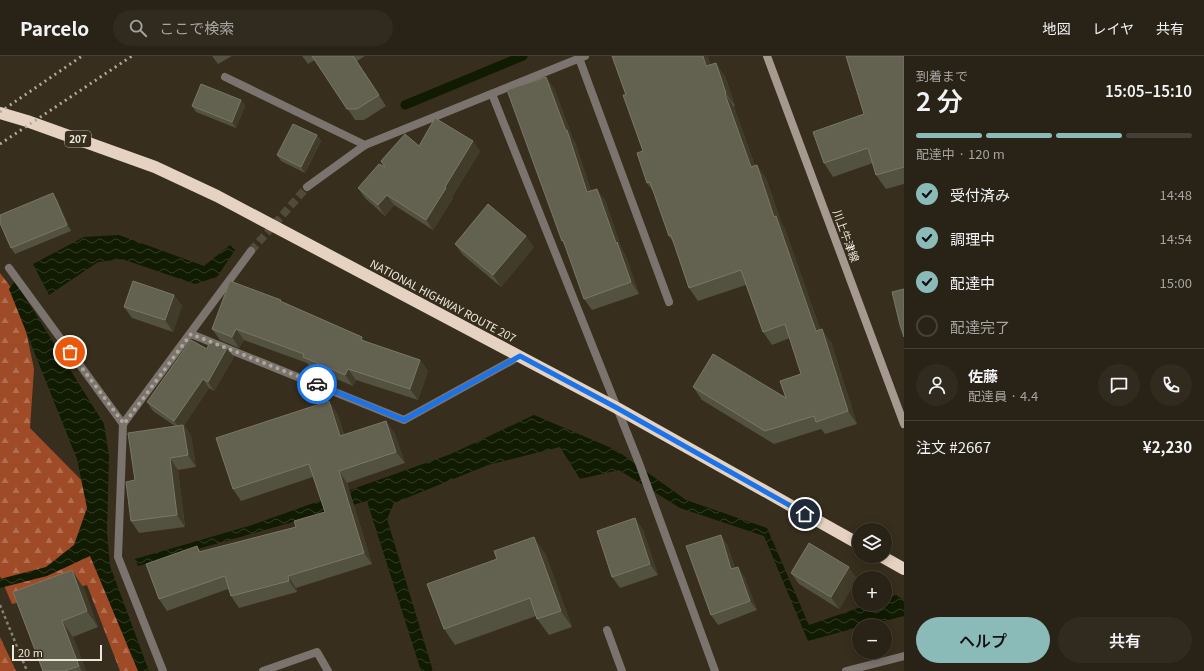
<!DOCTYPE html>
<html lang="ja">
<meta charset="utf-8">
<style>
body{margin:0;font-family:Georgia,"Noto Sans JP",serif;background:#312a1f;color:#f1f3f6;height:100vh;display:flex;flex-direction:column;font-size:15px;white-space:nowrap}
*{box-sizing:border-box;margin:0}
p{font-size:13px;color:#a5a4a1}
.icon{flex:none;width:22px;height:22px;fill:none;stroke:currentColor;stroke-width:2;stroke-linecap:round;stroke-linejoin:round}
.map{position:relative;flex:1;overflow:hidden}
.sheet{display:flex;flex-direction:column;background:#292216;width:300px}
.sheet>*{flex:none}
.buttons{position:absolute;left:852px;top:467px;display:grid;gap:8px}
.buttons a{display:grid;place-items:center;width:40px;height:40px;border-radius:50%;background:#292216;box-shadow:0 2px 10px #0003,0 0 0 1px #453f35;font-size:20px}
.scale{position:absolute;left:12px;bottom:10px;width:90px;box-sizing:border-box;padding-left:4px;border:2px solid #ede8dd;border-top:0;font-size:11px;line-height:14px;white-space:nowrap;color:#ede8dd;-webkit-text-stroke:3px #372e1d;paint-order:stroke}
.pin{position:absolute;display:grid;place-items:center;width:34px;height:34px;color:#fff;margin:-17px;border:2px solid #fff;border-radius:50%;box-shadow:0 1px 4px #0007}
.courier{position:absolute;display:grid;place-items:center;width:40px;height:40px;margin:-20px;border:3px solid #1a73e8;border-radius:50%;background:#fff;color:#222;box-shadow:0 1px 5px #0007}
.headline em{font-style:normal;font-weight:600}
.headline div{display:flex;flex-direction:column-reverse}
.headline{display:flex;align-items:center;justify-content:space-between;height:68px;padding:0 12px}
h1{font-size:26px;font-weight:600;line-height:30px}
.bar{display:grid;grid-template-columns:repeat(4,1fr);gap:6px 4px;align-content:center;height:48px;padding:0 12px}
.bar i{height:5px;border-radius:3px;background:#453f35}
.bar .selected{background:#8bbbb9}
.bar p{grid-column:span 4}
.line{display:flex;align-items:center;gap:10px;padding:0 12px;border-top:1px solid #453f35}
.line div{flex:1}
.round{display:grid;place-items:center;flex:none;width:42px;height:42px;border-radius:21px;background:#312a1f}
ol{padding:0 12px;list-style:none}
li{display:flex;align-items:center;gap:12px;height:44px}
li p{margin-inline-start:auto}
li .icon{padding:4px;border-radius:50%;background:#8bbbb9;color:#111;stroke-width:4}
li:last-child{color:#a5a4a1}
li i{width:22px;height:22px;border:2px solid #453f35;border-radius:50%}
.action{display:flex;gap:8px;margin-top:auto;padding:8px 12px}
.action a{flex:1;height:46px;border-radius:24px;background:#8bbbb9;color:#111;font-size:16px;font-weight:600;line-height:46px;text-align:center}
.action a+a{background:#312a1f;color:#f1f3f6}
header{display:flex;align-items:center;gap:24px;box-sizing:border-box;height:56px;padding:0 20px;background:#292216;border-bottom:1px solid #453f35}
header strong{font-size:19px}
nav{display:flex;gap:22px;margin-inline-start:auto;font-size:14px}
.search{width:280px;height:36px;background:#312a1f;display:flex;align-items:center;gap:10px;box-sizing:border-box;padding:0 14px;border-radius:22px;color:#a5a4a1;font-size:15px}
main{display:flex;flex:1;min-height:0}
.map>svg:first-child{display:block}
.forest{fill:url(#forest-firs)}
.water{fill:url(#water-waves)}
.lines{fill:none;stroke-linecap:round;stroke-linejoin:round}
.stream{stroke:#101b02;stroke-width:9}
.street-tunnel{stroke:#524a3a;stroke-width:8;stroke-dasharray:8 4;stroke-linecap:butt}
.path{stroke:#888173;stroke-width:2.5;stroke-dasharray:3 3;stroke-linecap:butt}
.lane{stroke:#7b736d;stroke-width:8}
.street{stroke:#7b736d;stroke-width:8}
.secondary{stroke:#a6998f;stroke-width:8}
.highway{stroke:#e5d2c1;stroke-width:12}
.rail{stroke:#b1ab9e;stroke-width:3;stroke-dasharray:2 4;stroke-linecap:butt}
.wall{fill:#53513f}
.shaded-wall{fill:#413c2a}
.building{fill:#636250;stroke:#797766}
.done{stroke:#ada79a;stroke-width:4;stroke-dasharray:0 7.2}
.route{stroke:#1a73e8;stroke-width:5}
.labels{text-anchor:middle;stroke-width:3;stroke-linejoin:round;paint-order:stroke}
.shield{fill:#372e1d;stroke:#b6b0a3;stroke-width:1}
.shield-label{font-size:10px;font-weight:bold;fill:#ede8dd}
.street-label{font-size:11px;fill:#ede8dd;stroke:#372e1d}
</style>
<header>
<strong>Parcelo</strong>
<div class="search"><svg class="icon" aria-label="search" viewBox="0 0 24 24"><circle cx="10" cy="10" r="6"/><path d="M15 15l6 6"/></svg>ここで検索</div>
<nav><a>地図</a><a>レイヤ</a><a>共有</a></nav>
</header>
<main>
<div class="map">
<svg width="904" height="615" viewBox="0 0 904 615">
<defs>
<pattern id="forest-firs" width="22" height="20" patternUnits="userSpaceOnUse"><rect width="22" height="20" fill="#a04b28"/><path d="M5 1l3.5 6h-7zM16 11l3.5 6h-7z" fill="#b26e51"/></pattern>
<pattern id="water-waves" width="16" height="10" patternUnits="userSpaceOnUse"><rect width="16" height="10" fill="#101b02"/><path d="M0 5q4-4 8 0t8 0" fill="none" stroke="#333c26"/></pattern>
</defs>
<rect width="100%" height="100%" fill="#372e1d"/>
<g class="forest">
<path d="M0,217L19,242L34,313L30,372L92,435L100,498L144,615H120L87,529L12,548L0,520Z"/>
<path d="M0,581L16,615H0Z"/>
</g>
<g class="water">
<path d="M119,179L204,210L230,189L235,194L217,221L195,228L122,203L98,206L49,239L33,208L84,181Z"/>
<path d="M15,225L104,368L109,400L107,475L110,510L149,615H138L90,500L47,520L0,532V523L46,511L74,489L87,452L77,403L9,233Z"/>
<path d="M534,359L616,394L686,444L767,472L809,569L870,548H885V543L896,539L904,544V560L865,570H859V571L808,585L764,480L680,452L619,414L580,423L560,391L488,409L394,447L387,463L433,615H421L367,445L138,510L135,503L252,469L451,398Z"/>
</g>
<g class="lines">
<path class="stream" d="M405,49L523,0"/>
<path class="street-tunnel" d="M251,195L307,131"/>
<path class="path" d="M0,549L27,615"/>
<path class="lane" d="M607,574L622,615"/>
<g class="street">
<path d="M579,2L669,246"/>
<path d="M225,21L365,89"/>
<path d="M492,38L639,407L715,615"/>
<path d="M307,131L365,89L585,0"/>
<path d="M9,212L123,368"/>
<path d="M191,278L404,364L520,300"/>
<path d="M163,615L118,501L123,368L251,195"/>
<path d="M263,615L317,596L328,615"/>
<path d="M846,615L904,600"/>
</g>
<path class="secondary" d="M767,0L904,368"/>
<g class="highway">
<path d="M0,57L27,65L155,111L217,140L617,352L859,488"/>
<path d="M881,500L904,513"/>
</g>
<g class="rail">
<path d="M0,56L82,0"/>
<path d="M0,88L132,0"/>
</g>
</g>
<g class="wall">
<path d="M212,0H232L218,8Z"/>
<path d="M302,0H365L357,5L386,50L364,64H355L315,4L308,8Z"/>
<path d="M612,0H708L710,9L725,20L735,50L734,51L755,110L766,122L781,166L785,173L820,273L831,286L857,368L825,378L821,373L774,388L702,344L693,331L786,342L801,318L790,282L772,289L763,276L746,229L698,245L689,232L674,187L669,180L653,135L647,127L643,95L626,39Z"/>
<path d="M904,0V128L886,133L876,119L873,107L833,121L824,107L864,58Z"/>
<path d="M554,32L573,83L575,86L591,135L605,144L622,194L625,198L639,238L592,254L584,243L566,191L562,185Z"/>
<path d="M241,44L245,50L236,72L196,56L192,50Z"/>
<path d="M317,79L321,85L305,117L281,105L277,99Z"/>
<path d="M419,90L480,95L452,141L453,142L433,174L394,149L385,160L365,142L358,132L385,111Z"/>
<path d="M57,143L71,175L15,198L11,192Z"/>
<path d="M455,188L534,191L501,231L463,199Z"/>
<path d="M174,239L182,250L173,276L132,262L124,251Z"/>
<path d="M283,246L362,281L365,285L420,304L428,315L418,344L356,324L353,330L310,312L307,307L244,284L239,292L220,284L212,273Z"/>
<path d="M207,293L234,301L214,335L209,332L184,369L191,380L196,411L178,414L185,471L139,477L131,465L135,424L175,370L153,355L147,346Z"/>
<path d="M337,357L344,378L394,376L405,407L347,427L372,508L296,532L297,536L239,552L231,540L228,533L167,555L159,543L197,490L201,496L296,471L325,456L313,421L241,445L233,433Z"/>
<path d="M635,462L643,474L658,519L620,532L612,521Z"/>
<path d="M727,488L735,512L744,520L757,554L718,569L711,559Z"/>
<path d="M545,497L572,571L549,579L537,563L536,560L455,589L444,573Z"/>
<path d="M791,517L857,523L839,553L799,528Z"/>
<path d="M83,531L98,571L73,581L86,615H43L13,536Z"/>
</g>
<g class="shaded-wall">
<path d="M703,0H708L715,23L706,10Z"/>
<path d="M716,7L725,20L735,50L726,37Z"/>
<path d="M546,21L554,32L573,83L575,86L595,148L587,136Z"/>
<path d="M725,38L734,51L760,124L751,111Z"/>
<path d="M241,44L245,50L236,72L232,66Z"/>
<path d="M317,79L321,85L305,117L301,111Z"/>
<path d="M473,85L480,95L452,141L453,142L433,174L426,164L445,131Z"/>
<path d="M757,109L766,122L781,166L785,173L825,287L816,275L774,161Z"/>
<path d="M597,133L605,144L622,194L625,198L639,238L631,226L616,187Z"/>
<path d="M53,137L57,143L71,175L67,169Z"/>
<path d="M387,139L394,149L385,160L378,149Z"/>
<path d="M526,180L534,191L501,231L493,219Z"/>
<path d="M174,239L182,250L173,276L165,264Z"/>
<path d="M236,273L244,284L239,292L232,281Z"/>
<path d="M822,273L831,286L857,368L848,355Z"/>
<path d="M362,281L370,292L361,284Z"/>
<path d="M227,292L234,301L214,335L208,326Z"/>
<path d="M420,304L428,315L418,344L410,333Z"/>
<path d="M348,313L356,324L353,330L345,319Z"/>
<path d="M203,323L209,332L184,369L191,380L196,411L188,399L181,374L174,365Z"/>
<path d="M329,345L337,357L348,391L340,380Z"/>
<path d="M386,365L394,376L405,407L396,396Z"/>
<path d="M170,402L178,414L185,471L177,459Z"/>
<path d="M339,415L347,427L372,508L364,497Z"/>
<path d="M635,462L643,474L658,519L650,508Z"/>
<path d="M721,479L727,488L738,523L731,513Z"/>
<path d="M534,481L545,497L572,571L561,555Z"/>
<path d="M738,511L744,520L757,554L750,545Z"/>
<path d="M849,511L857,523L839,553L831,541Z"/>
<path d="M72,514L83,531L98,571L87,555Z"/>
<path d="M288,520L296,532L297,536L289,525Z"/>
<path d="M62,565L73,581L86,615H82L79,610Z"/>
</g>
<g class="building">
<path d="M312,0H353L379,39L357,53H347Z"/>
<path d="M612,0H703L706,10L716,7L726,37L725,38L751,111L757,109L774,161L776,160L816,275L822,273L848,355L816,366L814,360L765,375L693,331L713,298L786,342L780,325L801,318L785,268L763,276L741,214L689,232L671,179L669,180L650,126L647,127L637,97L643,95L623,39H626Z"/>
<path d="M846,0H904V111L876,119L868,92L824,107L813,76L864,58Z"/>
<path d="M546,21L566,75L567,74L587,136L597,133L616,187L617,186L631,226L584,243L563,184L562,185L507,34Z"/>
<path d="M201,28L241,44L232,66L192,50Z"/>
<path d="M435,62L473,85L445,131L446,132L426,164L387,139L378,149L358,132L379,108L385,111L381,105L405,78L419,90Z"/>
<path d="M293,68L317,79L301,111L277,99Z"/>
<path d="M53,137L67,169L11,192L0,167V159Z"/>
<path d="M488,148L526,180L493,219L455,188Z"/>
<path d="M133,225L174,239L165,264L124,251Z"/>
<path d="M230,225L281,244L280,245L362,281L361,284L420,304L410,333L348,313L345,319L303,301L304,298L236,273L232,281L212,273Z"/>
<path d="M904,233V281L900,269L892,236Z"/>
<path d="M191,284L207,293L210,285L227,292L208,326L203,323L174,365L147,346Z"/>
<path d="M329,345L340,380L386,365L396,396L339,415L364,497L288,520L289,525L231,540L225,520L159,543L146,508L197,490L199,496L296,471L294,465L325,456L309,408L233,433L216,382Z"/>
<path d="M183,369L188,399L170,402L177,459L131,465L126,426L135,424L128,377Z"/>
<path d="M635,462L650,508L612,521L597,475Z"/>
<path d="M721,479L731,513L738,511L750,545L711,559L686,490Z"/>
<path d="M534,481L561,555L537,563L530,542L444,573L427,528L497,503L494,495Z"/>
<path d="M809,487L849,511L831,541L791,517Z"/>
<path d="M72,514L87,555L62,565L79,610L64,615H43L13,536Z"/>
</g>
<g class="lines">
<path class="done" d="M70,296L124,368L191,278L317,328"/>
<path class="route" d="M317,328L404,364L520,300L617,352L805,458"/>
</g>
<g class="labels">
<rect class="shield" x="65" y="75" width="26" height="16" rx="3"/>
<g class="shield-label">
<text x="78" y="87">207</text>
</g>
<g class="street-label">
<text transform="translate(846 180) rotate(70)" y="4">川上牛津線</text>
<text transform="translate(443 245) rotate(28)" y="4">NATIONAL HIGHWAY ROUTE 207</text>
</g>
</g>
</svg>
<div class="buttons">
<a><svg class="icon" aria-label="layers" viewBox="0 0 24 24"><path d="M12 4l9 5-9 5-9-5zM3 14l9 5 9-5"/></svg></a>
<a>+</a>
<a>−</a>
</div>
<div class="scale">20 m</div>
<div class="pin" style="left:70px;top:296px;background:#ea580c"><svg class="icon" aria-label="bag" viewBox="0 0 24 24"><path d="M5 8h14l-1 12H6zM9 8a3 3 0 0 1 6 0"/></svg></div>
<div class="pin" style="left:805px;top:458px;background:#1f2937"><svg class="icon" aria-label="home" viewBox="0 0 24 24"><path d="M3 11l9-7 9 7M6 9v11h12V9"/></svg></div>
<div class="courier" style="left:317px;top:328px"><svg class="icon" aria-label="car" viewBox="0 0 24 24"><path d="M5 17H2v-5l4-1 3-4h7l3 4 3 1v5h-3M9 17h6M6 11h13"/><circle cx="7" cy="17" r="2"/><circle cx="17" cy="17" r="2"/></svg></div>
</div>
<section class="sheet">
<div class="headline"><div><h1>2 分</h1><p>到着まで</p></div><em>15:05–15:10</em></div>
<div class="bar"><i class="selected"></i><i class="selected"></i><i class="selected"></i><i></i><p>配達中 · 120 m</p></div>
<ol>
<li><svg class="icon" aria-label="check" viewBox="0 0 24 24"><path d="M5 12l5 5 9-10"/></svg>受付済み<p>14:48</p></li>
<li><svg class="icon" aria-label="check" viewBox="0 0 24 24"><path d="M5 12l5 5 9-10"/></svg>調理中<p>14:54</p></li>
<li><svg class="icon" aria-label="check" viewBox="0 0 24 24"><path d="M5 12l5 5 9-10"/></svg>配達中<p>15:00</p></li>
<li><i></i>配達完了</li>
</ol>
<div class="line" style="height:72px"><a class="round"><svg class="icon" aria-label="person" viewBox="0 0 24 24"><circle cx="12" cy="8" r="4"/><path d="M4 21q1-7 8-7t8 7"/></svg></a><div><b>佐藤</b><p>配達員 · 4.4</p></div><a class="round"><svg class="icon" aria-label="chat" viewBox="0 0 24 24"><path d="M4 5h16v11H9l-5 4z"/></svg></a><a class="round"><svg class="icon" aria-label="phone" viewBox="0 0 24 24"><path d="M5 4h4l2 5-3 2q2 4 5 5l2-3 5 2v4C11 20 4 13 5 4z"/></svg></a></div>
<div class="line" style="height:52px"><div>注文 #2667</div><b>¥2,230</b></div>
<div class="action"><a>ヘルプ</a><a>共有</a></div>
</section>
</main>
